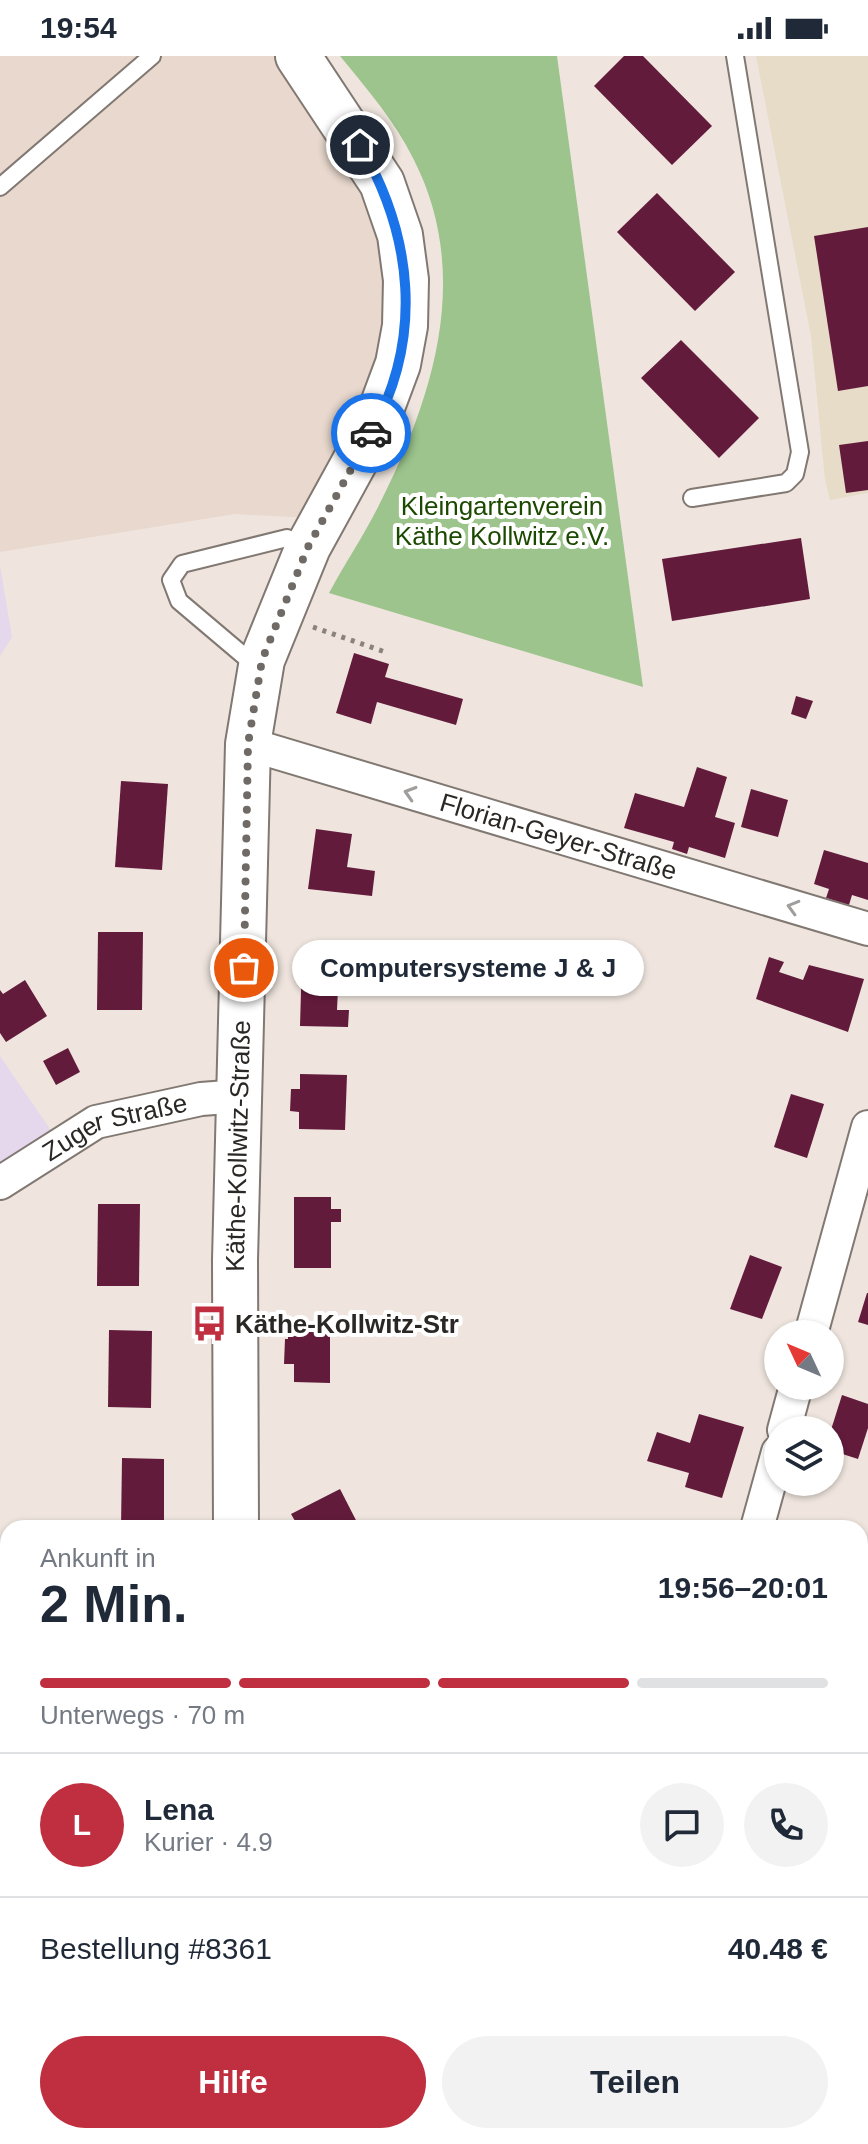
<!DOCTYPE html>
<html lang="de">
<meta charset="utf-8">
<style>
body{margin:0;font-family:Helvetica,sans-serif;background:#f2f2f3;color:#1f2937;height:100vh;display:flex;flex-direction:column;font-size:30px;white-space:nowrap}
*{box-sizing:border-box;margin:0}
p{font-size:26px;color:#747a83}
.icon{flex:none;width:44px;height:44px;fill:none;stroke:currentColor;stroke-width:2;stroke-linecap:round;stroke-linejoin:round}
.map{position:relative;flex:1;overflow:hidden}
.side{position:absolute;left:0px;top:1464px;width:868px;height:624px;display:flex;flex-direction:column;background:#fff;border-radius:24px 24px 0 0;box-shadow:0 2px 6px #0004}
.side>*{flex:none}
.needle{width:52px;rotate:314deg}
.fabs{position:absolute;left:764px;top:1264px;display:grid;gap:16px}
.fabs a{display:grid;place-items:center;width:80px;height:80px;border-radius:50%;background:#fff;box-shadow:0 2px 6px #0004;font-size:40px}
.pin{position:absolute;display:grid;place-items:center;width:68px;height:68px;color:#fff;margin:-34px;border:4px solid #fff;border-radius:50%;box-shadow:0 2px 8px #0007}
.courier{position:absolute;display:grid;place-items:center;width:80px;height:80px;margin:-40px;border:6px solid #1a73e8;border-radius:50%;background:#fff;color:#222;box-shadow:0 2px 10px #0007}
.bubble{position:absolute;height:56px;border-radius:28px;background:#fff;box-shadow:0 2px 6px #0004;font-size:26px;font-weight:800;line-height:56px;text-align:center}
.head em{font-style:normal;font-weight:800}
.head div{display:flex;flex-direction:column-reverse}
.head{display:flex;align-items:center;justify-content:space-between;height:136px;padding:0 40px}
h1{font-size:52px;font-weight:800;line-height:60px}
.bar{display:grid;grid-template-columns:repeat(4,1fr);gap:12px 8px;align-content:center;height:96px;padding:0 40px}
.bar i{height:10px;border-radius:6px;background:#e0e1e3}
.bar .active{background:#bf2f40}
.bar p{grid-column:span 4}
.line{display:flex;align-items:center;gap:20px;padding:0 40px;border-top:2px solid #e0e1e3}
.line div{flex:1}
.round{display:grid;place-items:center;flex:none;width:84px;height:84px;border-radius:42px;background:#f2f2f3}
.cta{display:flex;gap:16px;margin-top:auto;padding:16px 40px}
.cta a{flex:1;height:92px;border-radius:48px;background:#bf2f40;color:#fff;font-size:32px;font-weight:800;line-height:92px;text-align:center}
.cta a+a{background:#f2f2f3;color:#1f2937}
.status{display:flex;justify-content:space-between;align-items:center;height:56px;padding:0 40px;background:#fff;direction:ltr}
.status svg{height:22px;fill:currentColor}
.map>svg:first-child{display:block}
.commercial{fill:#e5d8ec}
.industrial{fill:#e7dcc8}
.built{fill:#e8d8cd}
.green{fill:#9cc48c}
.building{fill:#631b3c}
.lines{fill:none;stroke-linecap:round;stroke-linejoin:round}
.lane-casing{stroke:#817872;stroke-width:20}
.street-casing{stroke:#817872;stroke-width:36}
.secondary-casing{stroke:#817872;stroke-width:48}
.path{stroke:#89827d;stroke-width:5;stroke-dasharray:4 6;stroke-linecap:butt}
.lane{stroke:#fff;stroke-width:16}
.street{stroke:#fff;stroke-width:32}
.secondary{stroke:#fff;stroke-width:44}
.oneway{stroke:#9f9e9c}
.done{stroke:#6f6a65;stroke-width:8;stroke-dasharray:0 14.4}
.route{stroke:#1a73e8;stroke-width:10}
.labels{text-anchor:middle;stroke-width:8;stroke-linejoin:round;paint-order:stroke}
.park-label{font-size:26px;fill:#1c4900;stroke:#fff}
.street-label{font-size:26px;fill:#2a2724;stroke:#fff}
.poi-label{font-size:26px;font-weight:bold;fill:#2a2724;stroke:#fff;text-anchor:start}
</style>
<div class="status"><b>19:54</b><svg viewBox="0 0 49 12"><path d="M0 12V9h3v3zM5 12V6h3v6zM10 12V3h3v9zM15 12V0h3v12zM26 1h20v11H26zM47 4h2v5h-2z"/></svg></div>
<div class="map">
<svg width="868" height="2088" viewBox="0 0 868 2088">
<rect width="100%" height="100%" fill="#efe5de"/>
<g class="commercial">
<path d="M0,509L12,581L0,600Z"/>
<path d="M0,1000L54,1079L0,1114Z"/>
</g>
<path class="industrial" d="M756,0H868V437L830,444L825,424L811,280Z"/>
<path class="built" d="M0,0H280L355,108L394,223L381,305L309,462L235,458L0,496Z"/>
<path class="green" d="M340,0H557L643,631L329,537C345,507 365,478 380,447C434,339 472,219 414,104C395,65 367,33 340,0Z"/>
<g class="building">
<path d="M624,0H643L712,70L672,109L594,30Z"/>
<path d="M657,137L735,216L695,255L617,176Z"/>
<path d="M868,171V330L838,335L814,180Z"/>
<path d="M681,284L759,362L719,402L641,322Z"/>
<path d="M868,385V434L846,437L839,389Z"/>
<path d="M801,482L810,543L672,565L662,503Z"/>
<path d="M354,597L389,608L385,621L463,643L456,669L377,646L371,668L336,657Z"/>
<path d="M796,640L813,645L806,663L791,658Z"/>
<path d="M697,711L727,721L715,761L735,767L725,802L689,791L687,798L672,793L674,786L624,772L635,737L684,751Z"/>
<path d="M121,725L168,728L162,814L115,811Z"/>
<path d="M751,733L788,744L778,781L741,771Z"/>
<path d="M316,773L352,778L347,811L375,815L372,840L308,833Z"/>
<path d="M824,794L868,807V844L852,839L849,849L826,842L829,833L814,828Z"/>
<path d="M98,876H143L142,954H97Z"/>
<path d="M302,901L351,903L350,917H358V933L338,932L337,954H349L348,971L300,970Z"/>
<path d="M769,901L784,906L779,916L803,924L809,909L864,923L848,976L756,943Z"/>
<path d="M25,924L47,960L6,986L0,977V934L3,938Z"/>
<path d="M68,992L80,1016L56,1029L43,1005Z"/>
<path d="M300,1018L347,1019L345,1074L299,1073V1056L290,1055L291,1033H300Z"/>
<path d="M791,1038L824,1048L807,1102L774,1091Z"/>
<path d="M294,1141H331V1153H341V1166H331V1212H294Z"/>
<path d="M98,1148H140L139,1230H97Z"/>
<path d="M750,1199L782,1211L762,1263L730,1253Z"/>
<path d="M867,1237H868V1269L858,1266Z"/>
<path d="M294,1269L330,1270V1327L294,1326V1308H284L285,1283H288V1275H294Z"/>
<path d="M109,1274L152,1275L151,1352L108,1351Z"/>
<path d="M842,1339L868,1348V1372L858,1403L830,1394V1377Z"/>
<path d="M699,1358L744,1371L722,1442L685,1431L689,1417L647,1405L657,1376L690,1387Z"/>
<path d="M122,1402L164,1403V1472H121Z"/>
<path d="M340,1433L360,1472H299L291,1458Z"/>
<path d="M0,1546H8L3,1608H0Z"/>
<path d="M860,1873L868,1879V1900L860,1911Z"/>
<path d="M506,2080H541L539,2088H510L504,2086Z"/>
<path d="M639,2080H659L655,2088Z"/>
</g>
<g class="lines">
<defs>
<g id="lane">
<path d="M0,131L152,0"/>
<path d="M692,442L786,427L795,418L800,396L735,0"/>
<path d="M261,603L244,600L179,545L171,524L182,508L287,482L306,491"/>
</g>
<g id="street">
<path id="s1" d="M248,688L868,873"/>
<path id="s2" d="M0,1127L96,1066L201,1043L241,1040"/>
<path d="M811,1278L868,1071"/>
<path d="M784,1374L796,1330"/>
<path d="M757,1472L778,1396"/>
<path d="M585,2088L587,2080"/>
</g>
<g id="secondary">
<path id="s3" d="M236,1472L235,1204L248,688L262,604L308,491L376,367L398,308L405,270L406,224L400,179L382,127L298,0"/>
<path d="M860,1968L868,1974"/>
<path d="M119,2088L121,2080"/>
</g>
</defs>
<use href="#lane" class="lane-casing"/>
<use href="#street" class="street-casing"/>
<use href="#secondary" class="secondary-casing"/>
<path class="path" d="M313,571L388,597"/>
<use href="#lane" class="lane"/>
<use href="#street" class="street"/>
<use href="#secondary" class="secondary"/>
</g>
<defs><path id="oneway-chevron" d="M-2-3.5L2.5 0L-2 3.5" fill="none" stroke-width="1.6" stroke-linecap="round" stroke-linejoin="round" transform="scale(2)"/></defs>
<g class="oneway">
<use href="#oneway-chevron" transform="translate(410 737) rotate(-163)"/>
<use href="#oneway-chevron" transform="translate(793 851) rotate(-164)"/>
</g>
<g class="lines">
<path class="done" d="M244,912L248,688L262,604L308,491L371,377"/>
<path class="route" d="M360,89C413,180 424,282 371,377"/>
</g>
<defs>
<symbol id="bus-bare" viewBox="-9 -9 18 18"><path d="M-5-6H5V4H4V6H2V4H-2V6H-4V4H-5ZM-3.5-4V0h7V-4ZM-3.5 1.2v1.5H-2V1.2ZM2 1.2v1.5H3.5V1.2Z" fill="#bf2f40" stroke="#fff" stroke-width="2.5" paint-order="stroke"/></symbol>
</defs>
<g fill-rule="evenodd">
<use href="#bus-bare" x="184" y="1242" width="51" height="51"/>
</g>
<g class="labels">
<g class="park-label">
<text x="502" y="459">Kleingartenverein<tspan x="502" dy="30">Käthe Kollwitz e.V.</tspan></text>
</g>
<g class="street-label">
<text dy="9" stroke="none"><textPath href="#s1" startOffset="324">Florian-Geyer-Straße</textPath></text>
<text dy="9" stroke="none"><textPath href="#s2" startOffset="130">Zuger Straße</textPath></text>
<text dy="9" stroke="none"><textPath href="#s3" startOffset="382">Käthe-Kollwitz-Straße</textPath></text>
</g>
<g class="poi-label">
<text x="235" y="1277">Käthe-Kollwitz-Str</text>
</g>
</g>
</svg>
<div class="fabs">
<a><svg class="needle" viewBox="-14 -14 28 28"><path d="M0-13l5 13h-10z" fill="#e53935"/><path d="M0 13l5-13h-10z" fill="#747a83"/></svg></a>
<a><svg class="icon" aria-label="layers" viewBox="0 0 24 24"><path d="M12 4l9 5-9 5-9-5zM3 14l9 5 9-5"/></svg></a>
</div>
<div class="pin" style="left:244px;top:912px;background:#ea580c"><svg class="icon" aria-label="bag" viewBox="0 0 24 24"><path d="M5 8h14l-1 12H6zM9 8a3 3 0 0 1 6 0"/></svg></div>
<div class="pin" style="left:360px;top:89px;background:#1f2937"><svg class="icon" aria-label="home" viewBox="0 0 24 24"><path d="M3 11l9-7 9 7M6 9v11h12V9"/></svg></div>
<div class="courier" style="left:371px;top:377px"><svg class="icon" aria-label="car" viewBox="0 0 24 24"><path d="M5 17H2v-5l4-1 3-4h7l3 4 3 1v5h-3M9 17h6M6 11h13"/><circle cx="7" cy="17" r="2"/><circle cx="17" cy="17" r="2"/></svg></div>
<div class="bubble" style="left:292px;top:884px;width:352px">Computersysteme J &amp; J</div>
<section class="side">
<div class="head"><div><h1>2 Min.</h1><p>Ankunft in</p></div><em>19:56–20:01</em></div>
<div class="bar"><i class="active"></i><i class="active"></i><i class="active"></i><i></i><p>Unterwegs · 70 m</p></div>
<div class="line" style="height:144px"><b class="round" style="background:#bf2f40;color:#fff">L</b><div><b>Lena</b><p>Kurier · 4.9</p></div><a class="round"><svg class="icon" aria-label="chat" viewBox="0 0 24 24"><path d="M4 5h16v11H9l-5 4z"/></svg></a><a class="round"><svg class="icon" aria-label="phone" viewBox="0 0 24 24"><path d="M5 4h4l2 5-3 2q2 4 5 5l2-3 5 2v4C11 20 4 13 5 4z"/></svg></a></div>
<div class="line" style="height:104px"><div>Bestellung #8361</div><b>40.48 €</b></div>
<div class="cta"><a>Hilfe</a><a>Teilen</a></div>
</section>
</div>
